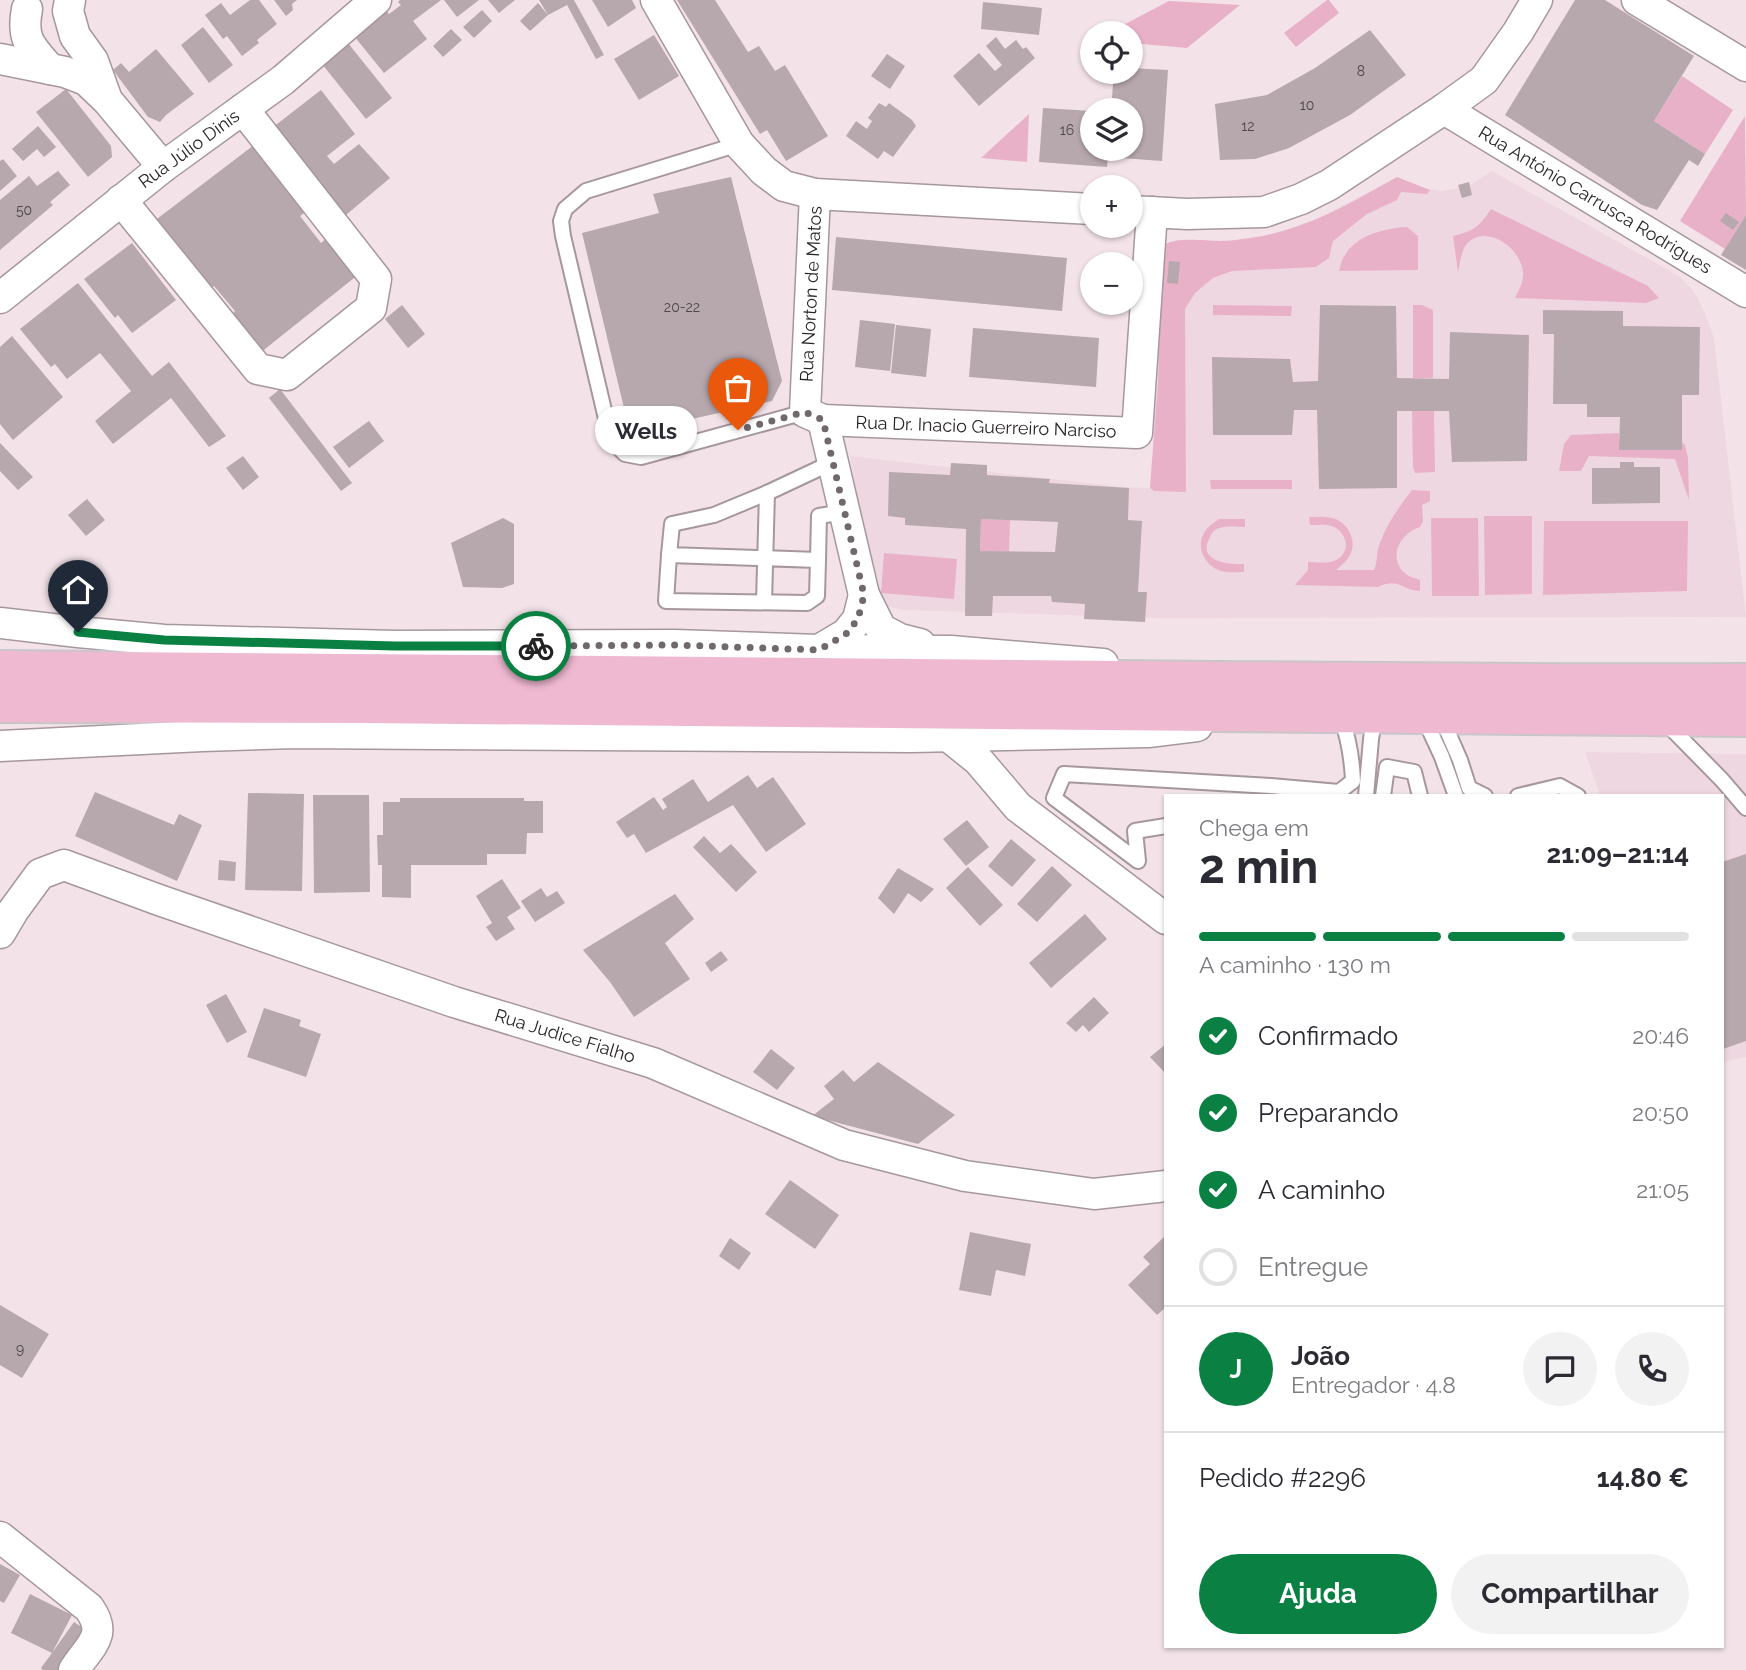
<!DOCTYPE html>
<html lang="pt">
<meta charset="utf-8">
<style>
body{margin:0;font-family:Raleway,sans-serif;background:#f2f2f3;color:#2b2b33;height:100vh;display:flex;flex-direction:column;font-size:26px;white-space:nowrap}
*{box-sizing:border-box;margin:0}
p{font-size:23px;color:#7c7c81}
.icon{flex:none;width:38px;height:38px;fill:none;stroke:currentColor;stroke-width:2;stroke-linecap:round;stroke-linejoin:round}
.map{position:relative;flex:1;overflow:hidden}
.panel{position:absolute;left:1164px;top:794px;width:560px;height:854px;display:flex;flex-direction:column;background:#fff;border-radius:0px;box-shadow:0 2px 5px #0004}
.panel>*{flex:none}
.buttons{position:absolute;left:1080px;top:21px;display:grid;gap:14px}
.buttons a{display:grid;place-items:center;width:63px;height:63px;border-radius:50%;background:#fff;box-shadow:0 2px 5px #0004;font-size:35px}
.pin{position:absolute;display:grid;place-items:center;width:60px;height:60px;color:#fff;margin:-72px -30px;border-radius:50% 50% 50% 0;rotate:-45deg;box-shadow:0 0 7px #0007}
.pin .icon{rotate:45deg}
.courier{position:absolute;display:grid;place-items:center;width:70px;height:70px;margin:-35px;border:5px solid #0b8043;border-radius:50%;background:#fff;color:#222;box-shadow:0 2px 9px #0007}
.bubble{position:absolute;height:49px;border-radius:24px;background:#fff;box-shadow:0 2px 5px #0004;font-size:23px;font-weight:700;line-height:49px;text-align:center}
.summary em{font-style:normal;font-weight:700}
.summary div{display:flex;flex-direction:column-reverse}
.summary{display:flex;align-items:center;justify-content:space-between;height:119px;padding:0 35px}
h1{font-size:46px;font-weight:700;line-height:52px}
.bar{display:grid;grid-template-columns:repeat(4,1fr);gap:10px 7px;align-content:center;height:84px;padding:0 35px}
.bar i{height:9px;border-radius:5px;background:#e1e1e2}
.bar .on{background:#0b8043}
.bar p{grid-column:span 4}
.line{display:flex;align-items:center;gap:18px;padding:0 35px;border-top:2px solid #e1e1e2}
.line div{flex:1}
.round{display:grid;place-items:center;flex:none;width:74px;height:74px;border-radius:37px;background:#f2f2f3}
ol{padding:0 35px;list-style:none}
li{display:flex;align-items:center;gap:21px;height:77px}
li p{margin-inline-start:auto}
li .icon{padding:7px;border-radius:50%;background:#0b8043;color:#fff;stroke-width:4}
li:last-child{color:#7c7c81}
li i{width:38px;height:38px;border:4px solid #e1e1e2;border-radius:50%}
.primary-button{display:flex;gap:14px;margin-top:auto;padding:14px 35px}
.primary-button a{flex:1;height:80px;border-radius:42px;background:#0b8043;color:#fff;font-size:28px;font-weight:700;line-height:80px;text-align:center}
.primary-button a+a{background:#f2f2f3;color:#2b2b33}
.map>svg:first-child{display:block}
.built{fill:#efd7e1}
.green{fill:#e9b1c8}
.building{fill:#b7a8ae;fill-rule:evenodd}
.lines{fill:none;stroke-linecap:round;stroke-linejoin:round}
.service-casing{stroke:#a6979d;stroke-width:18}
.minor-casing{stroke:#a6979d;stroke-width:33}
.primary-casing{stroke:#c8c6c7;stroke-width:42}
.service{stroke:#fff;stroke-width:14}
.minor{stroke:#fff;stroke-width:30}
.primary{stroke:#f0b9d2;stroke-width:38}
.done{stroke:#70686b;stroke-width:7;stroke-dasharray:0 12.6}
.route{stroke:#0b8043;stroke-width:9}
.labels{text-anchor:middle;stroke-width:7;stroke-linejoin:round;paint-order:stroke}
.number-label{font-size:14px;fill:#4d4649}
.street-label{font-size:18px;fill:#2a2527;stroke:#fff}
</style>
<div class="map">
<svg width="1746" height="1670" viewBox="0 0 1746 1670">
<rect width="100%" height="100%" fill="#f3e3e9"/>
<g class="built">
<path d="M1492,171L1679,276L1690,287L1698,298L1706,316L1714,338L1746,617L1161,618L902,610L875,603L850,456L1123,487L1150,488L1166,244L1175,241H1226L1263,236L1288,229L1315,220L1397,177L1419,187L1441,191L1467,187Z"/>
<path d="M1585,752L1746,754V1057L1722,1062V796H1600Z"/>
</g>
<g class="green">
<path d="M1327,0H1329L1339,13L1296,47L1284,33Z"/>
<path d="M1169,1L1240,5L1187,48L1131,43L1130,33H1108Z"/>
<path d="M1682,76L1733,110L1705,154L1654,121Z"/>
<path d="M1029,114L1027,162L981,158Z"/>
<path d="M1745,116L1746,215L1725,249L1680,221Z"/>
<path d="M1397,177L1430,190L1427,194L1401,192L1397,200L1367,214L1333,241L1329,258L1316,267L1232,271L1213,278L1195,293L1185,309L1186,492L1154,491L1150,488L1158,383L1162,256L1166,244C1179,237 1205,241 1220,241C1234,241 1249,238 1263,236C1312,226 1355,201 1397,177Z"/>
<path d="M1491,209L1648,286L1659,298L1646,303L1515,298C1519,290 1524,281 1523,272C1521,248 1485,222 1466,245C1461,252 1460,264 1458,272L1453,236C1474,231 1478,228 1491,209Z"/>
<path d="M1407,227L1418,236V270L1339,271C1345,238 1378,229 1407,227Z"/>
<path d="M1213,305L1292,306L1291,316L1213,315Z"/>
<path d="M1413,305H1422L1433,310V378H1413Z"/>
<path d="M1412,411H1434L1435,472L1415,473L1413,467Z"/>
<path d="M1619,433L1620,450H1682V442L1685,445L1688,458L1689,500L1675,459L1589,456L1581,471H1559L1564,444L1571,435Z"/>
<path d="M1210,480H1292V489H1211Z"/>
<path d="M1412,490L1430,491V501L1422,505L1423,521L1420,527C1398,534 1386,562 1409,576C1412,578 1416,578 1420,580V591C1401,590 1398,577 1378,587L1295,585L1308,570V562C1317,562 1329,564 1336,560C1352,552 1347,532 1332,526C1325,524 1317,525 1310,525L1309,517C1317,517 1324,516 1332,518C1346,521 1357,538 1351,553C1348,560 1341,566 1336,570H1374C1378,561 1376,552 1380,543C1387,523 1400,506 1412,490Z"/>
<path d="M1484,516H1532V594L1485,595Z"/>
<path d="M1431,518H1478L1479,596H1432Z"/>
<path d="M981,519L1010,520L1009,552L980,551Z"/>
<path d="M1219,519H1245V527C1237,527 1225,525 1217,529C1213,531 1213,532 1210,537C1196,561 1228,565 1244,564V572C1237,572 1229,573 1221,571C1207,567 1196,550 1203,535C1206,528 1213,523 1219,519Z"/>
<path d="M1544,521H1688L1687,591L1543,595Z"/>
<path d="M884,553L957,559L954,599L881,593Z"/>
</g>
<g class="building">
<path d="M250,0H259L277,24L257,40L259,43L242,56L227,36L223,39L205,15L221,3L230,15Z"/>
<path d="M274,0H297L292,4L293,10L286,16Z"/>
<path d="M400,0H441L413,21L427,39L384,73L354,36L386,10L389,14L401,5L398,2Z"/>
<path d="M444,0H479L457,17Z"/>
<path d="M488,0H515L499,13Z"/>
<path d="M539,0H574L604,55L596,59L567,5L548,15Z"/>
<path d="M592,0H632L636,8L608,27Z"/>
<path d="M677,0H715L748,52L759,46L775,71L785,65L828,136L786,161L767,130L760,134Z"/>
<path d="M1575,0H1605L1694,56L1654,121L1705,154L1698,166L1689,160L1657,210L1642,205L1505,115Z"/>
<path d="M983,2L1042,8L1039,35L981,29Z"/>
<path d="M538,3L548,15L530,31L520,21Z"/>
<path d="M482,10L492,21L474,38L463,27Z"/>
<path d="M203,27L233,65L209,83L181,45Z"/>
<path d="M451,29L462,40L443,57L433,46Z"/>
<path d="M1370,30L1406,75L1350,115L1289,148L1255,159L1220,160L1215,104L1267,95L1315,68Z"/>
<path d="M654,35L679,76L639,100L614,59Z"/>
<path d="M996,37L1005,49L1016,40L1023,49L1026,47L1035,58L979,106L953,76L979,53L995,71L1002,65L986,46Z"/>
<path d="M348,43L392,98L366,119L322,64Z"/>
<path d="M156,49L194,94L166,115L160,122L148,117L113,70L121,63L129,72Z"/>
<path d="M887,54L905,66L890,89L871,76Z"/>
<path d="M1130,68L1168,70L1162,161L1108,157L1107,167L1039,162L1043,108L1092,111V149H1130V110H1111L1114,72H1130Z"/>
<path d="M66,89L111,146L112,157L88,177L36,112Z"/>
<path d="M321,90L355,134L327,156L334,164L359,144L390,178L340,220L268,131Z"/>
<path d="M879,103L886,107L889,103L912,120L916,126L893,157L884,151L878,159L846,136L856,121L867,129L872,121L868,118Z"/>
<path d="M38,126L56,147L44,157L37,149L23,161L12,149Z"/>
<path d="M254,145L308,210L300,216L321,243L331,234L359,274L255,357L226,321L235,311L214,286L206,293L149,225Z"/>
<path d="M3,159L17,176L0,191V161Z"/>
<path d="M58,171L70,185L50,202L53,205L0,250V200L29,176L37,186Z"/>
<path d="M731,177L782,381L772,401L630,433L582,233L659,213L653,194Z"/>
<path d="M1469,182L1472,195L1462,198L1458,185Z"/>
<path d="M1726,213L1739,222L1733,230L1720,221Z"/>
<path d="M1746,215V270L1721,255Z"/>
<path d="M836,237L1067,258L1062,311L832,290Z"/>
<path d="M132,243L176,300L132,333L118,315L115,318L84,279Z"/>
<path d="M1169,261L1180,262L1178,284L1167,283Z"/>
<path d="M78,283L152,376L169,362L226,436L209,447L171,398L113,444L95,421L131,391L100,353L67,379L55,364L51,367L20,329Z"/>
<path d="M402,305L425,334L408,348L385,319Z"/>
<path d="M1320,305L1396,306L1397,378L1449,379L1450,332L1529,335L1527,461L1452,462L1449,411H1397V488L1319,489L1317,410H1294L1292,435H1213L1212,357L1290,359L1293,382L1318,381Z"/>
<path d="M1543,310L1623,311V326L1700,327L1699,395H1682V450H1619L1620,417H1587V404H1553L1554,334H1543Z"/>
<path d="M860,320L895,324L890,371L855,367Z"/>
<path d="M896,325L931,329L926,377L891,373Z"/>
<path d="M973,328L1099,338L1096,387L969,377Z"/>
<path d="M12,336L63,397L13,440L0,424V347Z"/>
<path d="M280,389L352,483L341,491L269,398Z"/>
<path d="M369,421L384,441L349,468L333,447Z"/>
<path d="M0,443L33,477L18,490L0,471Z"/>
<path d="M243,456L259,477L243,490L226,468Z"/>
<path d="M1620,462H1634V467H1660V503L1592,504V468H1620Z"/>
<path d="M951,463L987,465V475L1050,479L1049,483L1129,488L1128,520L1142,521L1138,592H1147L1145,622L1084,619L1085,604L1052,602L1051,596H993L992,616H965L966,529L905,525V518L888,516L889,472L950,475ZM981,519L1058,522L1055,552L980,551Z"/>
<path d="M87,499L105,520L86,536L68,515Z"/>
<path d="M503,518L514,524V584L502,588L463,587L451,543Z"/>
<path d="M748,775L757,788L773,777L806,824L766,852L733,805L646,853L634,834L627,838L616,822L654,797L663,810L667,807L662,799L693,779L708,802Z"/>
<path d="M95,792L174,825L179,814L202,825L177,881L75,836Z"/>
<path d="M248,793L304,794L302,891L245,890Z"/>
<path d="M313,795H369L370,892L314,893Z"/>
<path d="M400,798H524V801H543V833H527L526,854H487V865H411V898L382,897V865H378L377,835H383V802H400Z"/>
<path d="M967,820L989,847L966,866L943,839Z"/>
<path d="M704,836L720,853L731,844L757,872L736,892L693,847Z"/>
<path d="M1011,839L1036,860L1012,887L988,866Z"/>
<path d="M1746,854V1041L1723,1049L1722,862Z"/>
<path d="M219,860L236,862L235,881L218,880Z"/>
<path d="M1052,866L1072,885L1037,922L1017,904Z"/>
<path d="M968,867L1003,905L980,926L946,888Z"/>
<path d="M898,868L934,889L921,902L908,893L894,914L878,898Z"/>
<path d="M502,879L521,908L507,917L515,929L496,941L486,927L492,923L476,896Z"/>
<path d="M541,888L547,897L557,891L565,903L535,922L521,901Z"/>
<path d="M675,894L694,919L665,943L690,979L634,1017L610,982L583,950Z"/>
<path d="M1085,914L1107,939L1051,988L1029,963Z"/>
<path d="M721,951L728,960L711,972L705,963Z"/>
<path d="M226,994L247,1032L227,1043L206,1005Z"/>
<path d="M1094,997L1109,1013L1089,1032L1083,1025L1076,1032L1066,1023Z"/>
<path d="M264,1008L301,1020L299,1026L321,1034L306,1077L247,1057Z"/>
<path d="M1166,1044V1074L1150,1057Z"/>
<path d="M771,1049L795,1068L777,1090L753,1072Z"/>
<path d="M878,1062L955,1115L918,1144L812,1116L834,1099L824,1086L843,1070L854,1082Z"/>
<path d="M790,1180L839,1215L815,1249L765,1214Z"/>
<path d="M970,1232L1031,1244L1025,1276L996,1270L991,1296L959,1290Z"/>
<path d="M1164,1237L1166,1239V1307L1157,1315L1128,1285L1150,1264L1143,1257Z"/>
<path d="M730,1238L751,1253L739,1270L719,1256Z"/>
<path d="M0,1305L49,1334L22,1378L0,1365Z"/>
<path d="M0,1564L20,1575L4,1603L0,1601Z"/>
<path d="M30,1594L72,1615L52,1653L74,1622L86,1630L59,1670H43L41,1668L52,1653L11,1633Z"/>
</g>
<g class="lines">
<defs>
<g id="service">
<path d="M739,144L586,191L565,209L561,221L563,236L611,440L625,454L641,457L805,412"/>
<path d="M833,462L767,493L714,515L672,524L669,555L818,560L819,516L844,512"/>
<path d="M669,555L666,601L807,603L817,596L818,560"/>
<path d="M764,602L767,493"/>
<path d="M1424,718L1442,757L1456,796"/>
<path d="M1442,719L1460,760L1469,788L1485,796"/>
<path d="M1665,722L1722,780L1746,808"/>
<path d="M1366,796L1371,739L1375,714"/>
<path d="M1383,796L1387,767L1414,772L1420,796"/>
<path d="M1518,796L1560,786L1578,796"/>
<path d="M1166,826L1135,831L1138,861L1054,798L1064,774L1271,786L1339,792L1353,781C1352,758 1349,739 1341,717"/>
</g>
<g id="minor">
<path d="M70,0L68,11L75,36L93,61L106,97"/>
<path d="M656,0L739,144L764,171L784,186L815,194L1092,209"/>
<path d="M1637,0L1746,66"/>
<path d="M27,9C21,40 31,47 50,69"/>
<path d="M0,59L65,72L86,80L107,100L163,167"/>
<path d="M1444,109L1746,292"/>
<path d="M815,194L805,412L823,420L864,595L881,629L900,639L920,644"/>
<path d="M121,200L258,369L287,375L371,308L376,279L243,109"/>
<path d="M1130,211L1187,214L1264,212L1301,199L1329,185L1444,109L1484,80L1518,32L1537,0"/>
<path d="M0,298L163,167L283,80L376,0"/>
<path d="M823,420L1137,433L1152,212"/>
<path d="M0,623L78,632L164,640L395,646L675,645L819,650L951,651L1103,664"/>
<path d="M819,650L846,634L858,619L864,595"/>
<path d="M948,736L978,760L1018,807L1166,919"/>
<path d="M0,746L202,736L295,733L911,737L1148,732L1197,726"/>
<path d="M0,933L13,911L40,874L64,865L159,900L454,1002L653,1063L844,1145L965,1176L1094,1194L1166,1186"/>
<path d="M0,1537L89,1608C109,1636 89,1646 74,1670"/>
</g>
<g id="primary">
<path d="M0,670C407,672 813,678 1220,681C1395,682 1571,684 1746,683"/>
<path d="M0,703L362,704L1746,717"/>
</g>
</defs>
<use href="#service" class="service-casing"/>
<use href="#minor" class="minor-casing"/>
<use href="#primary" class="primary-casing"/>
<use href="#service" class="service"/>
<use href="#minor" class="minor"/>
<use href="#primary" class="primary"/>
</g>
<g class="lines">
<path class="done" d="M536,646L675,645L819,650L846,634L858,619L864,595L823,420L805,412L738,430"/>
<path class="route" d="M78,632L164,640L395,646H536"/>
</g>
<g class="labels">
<g class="number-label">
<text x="1361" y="76">8</text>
<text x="1307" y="110">10</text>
<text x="1248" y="131">12</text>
<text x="1067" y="135">16</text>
<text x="24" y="215">50</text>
<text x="682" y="312">20-22</text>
<text x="20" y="1354">9</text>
</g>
<g class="street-label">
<text transform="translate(189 149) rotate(-36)" y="6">Rua Júlio Dinis</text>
<text transform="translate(1595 200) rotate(31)" y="6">Rua António Carrusca Rodrigues</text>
<text transform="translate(811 294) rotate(-87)" y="6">Rua Norton de Matos</text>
<text transform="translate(986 427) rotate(2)" y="6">Rua Dr. Inacio Guerreiro Narciso</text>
<text transform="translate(565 1036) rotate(17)" y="6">Rua Judice Fialho</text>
</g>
</g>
</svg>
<div class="buttons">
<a><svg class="icon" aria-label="locate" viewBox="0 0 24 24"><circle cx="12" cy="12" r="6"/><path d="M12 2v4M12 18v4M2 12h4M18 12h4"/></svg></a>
<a><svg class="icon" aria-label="layers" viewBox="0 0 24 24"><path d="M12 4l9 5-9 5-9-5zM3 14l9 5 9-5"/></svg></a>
<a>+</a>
<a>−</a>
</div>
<div class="pin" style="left:738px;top:430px;background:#ea580c"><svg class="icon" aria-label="bag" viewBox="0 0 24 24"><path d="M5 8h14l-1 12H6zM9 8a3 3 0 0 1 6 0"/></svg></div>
<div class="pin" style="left:78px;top:632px;background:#1f2937"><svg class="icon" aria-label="home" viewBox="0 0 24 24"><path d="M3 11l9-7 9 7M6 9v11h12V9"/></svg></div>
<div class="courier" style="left:536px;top:646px"><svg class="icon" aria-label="bike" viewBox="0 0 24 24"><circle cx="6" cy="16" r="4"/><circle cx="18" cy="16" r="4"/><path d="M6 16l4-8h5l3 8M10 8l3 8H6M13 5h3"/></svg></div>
<div class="bubble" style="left:595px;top:406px;width:102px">Wells</div>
<section class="panel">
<div class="summary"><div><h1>2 min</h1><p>Chega em</p></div><em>21:09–21:14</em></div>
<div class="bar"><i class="on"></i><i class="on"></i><i class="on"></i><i></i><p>A caminho · 130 m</p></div>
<ol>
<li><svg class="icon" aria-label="check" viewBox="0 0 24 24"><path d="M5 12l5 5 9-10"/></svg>Confirmado<p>20:46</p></li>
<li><svg class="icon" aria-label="check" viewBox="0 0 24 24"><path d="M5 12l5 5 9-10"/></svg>Preparando<p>20:50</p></li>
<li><svg class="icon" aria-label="check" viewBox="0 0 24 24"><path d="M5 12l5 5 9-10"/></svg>A caminho<p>21:05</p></li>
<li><i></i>Entregue</li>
</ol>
<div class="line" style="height:126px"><b class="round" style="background:#0b8043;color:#fff">J</b><div><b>João</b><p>Entregador · 4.8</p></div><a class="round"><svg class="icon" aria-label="chat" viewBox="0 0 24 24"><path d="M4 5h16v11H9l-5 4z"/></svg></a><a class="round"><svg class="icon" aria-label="phone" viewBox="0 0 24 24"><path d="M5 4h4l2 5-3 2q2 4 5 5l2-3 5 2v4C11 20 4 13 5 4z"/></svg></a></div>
<div class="line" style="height:91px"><div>Pedido #2296</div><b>14.80 €</b></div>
<div class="primary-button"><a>Ajuda</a><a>Compartilhar</a></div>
</section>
</div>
